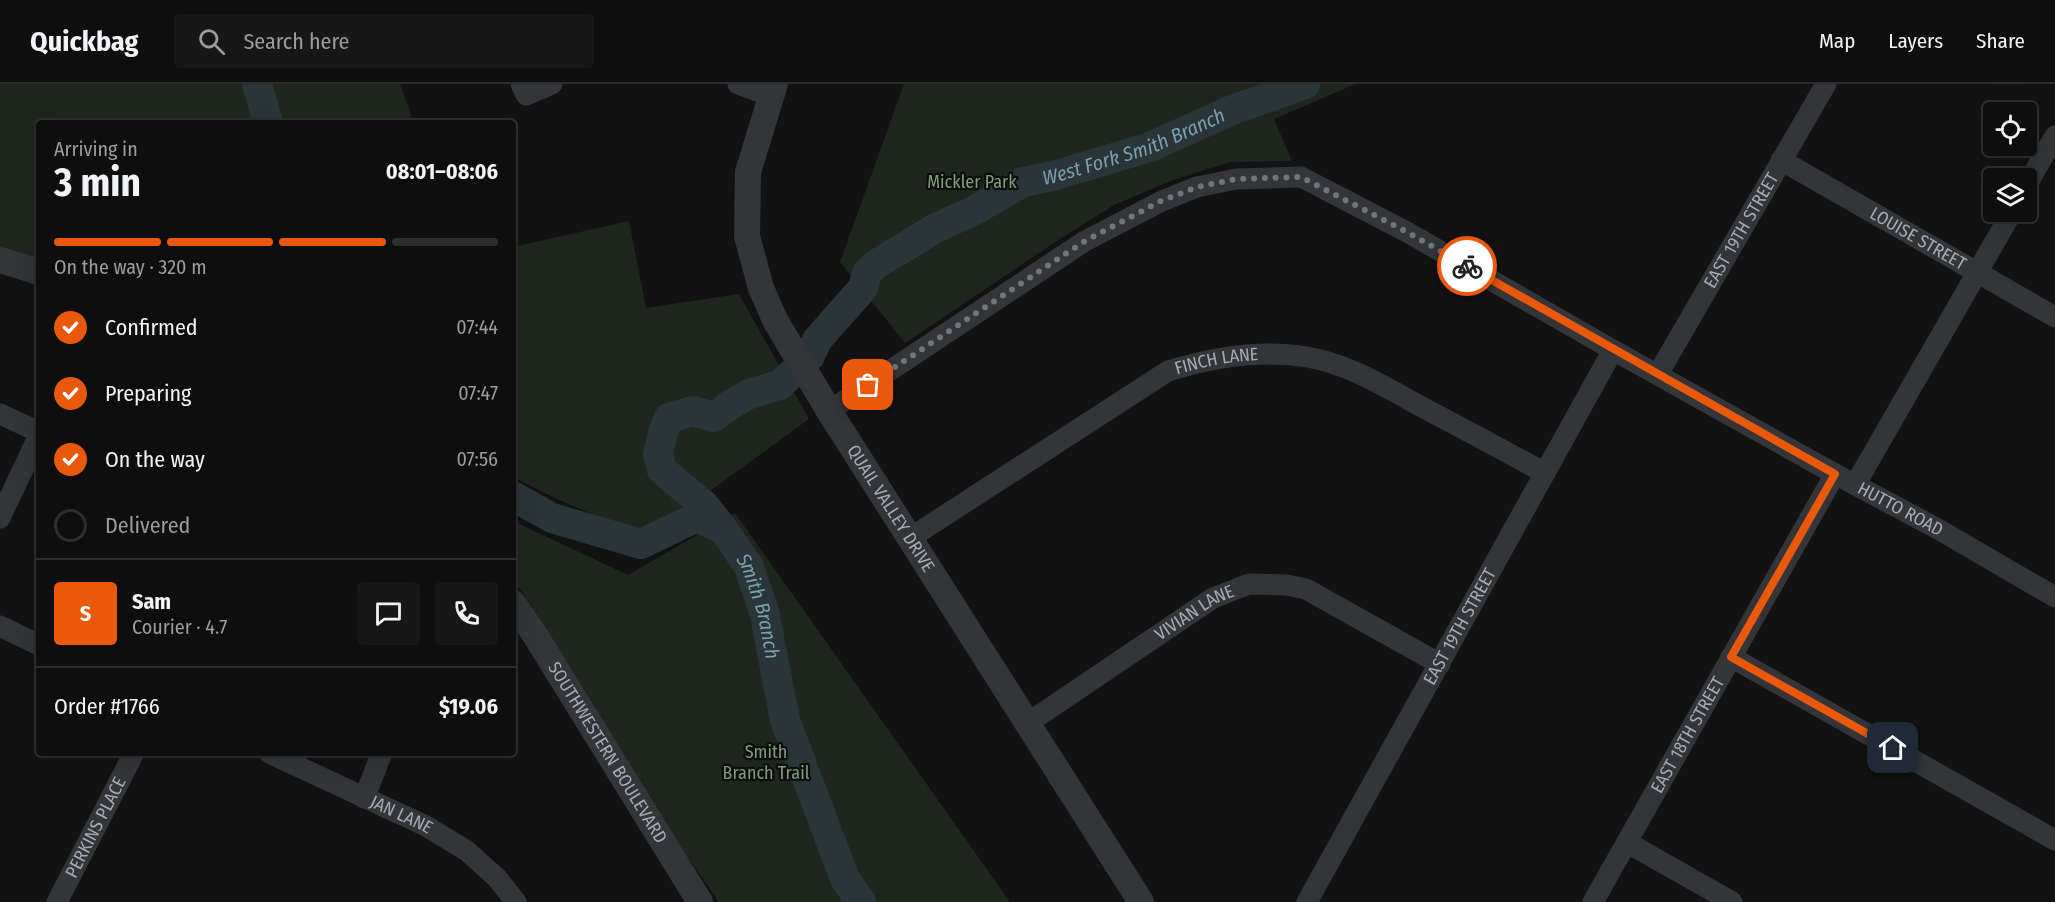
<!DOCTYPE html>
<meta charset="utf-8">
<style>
body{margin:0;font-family:"Fira Sans Condensed",sans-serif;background:#171717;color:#f1f3f6;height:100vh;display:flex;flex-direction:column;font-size:22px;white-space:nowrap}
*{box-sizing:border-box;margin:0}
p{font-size:20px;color:#9b9c9e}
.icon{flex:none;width:33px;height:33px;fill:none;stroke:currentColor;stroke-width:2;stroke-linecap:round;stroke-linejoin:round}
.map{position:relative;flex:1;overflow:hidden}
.details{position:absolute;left:36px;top:36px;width:480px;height:636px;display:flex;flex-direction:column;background:#0e0e0e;border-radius:6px;box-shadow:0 6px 24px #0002,0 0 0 2px #2e2e2e}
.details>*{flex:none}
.buttons{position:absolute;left:1983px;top:18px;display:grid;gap:12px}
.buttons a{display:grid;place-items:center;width:54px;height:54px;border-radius:6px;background:#0e0e0e;box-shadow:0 6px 24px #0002,0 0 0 2px #2e2e2e;font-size:30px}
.pin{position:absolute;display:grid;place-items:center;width:51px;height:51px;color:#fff;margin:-26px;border-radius:12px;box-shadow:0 3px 9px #0006}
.courier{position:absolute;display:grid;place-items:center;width:60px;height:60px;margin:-30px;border:4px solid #ea580c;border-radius:50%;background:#fff;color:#222;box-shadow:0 2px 8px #0007}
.headline em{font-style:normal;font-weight:700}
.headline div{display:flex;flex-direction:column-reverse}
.headline{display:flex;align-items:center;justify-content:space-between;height:102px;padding:0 18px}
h1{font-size:39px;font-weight:700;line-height:45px}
.bar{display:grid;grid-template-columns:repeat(4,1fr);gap:9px 6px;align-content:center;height:72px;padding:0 18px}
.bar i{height:8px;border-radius:4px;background:#2e2e2e}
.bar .selected{background:#ea580c}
.bar p{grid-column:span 4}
.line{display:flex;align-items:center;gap:15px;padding:0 18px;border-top:2px solid #2e2e2e}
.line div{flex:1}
.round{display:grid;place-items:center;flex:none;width:63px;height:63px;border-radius:6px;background:#171717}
ol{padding:0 18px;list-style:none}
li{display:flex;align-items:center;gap:18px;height:66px}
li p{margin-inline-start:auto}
li .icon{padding:6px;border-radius:50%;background:#ea580c;color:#fff;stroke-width:4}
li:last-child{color:#9b9c9e}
li i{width:33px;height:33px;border:3px solid #2e2e2e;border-radius:50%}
header{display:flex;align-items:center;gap:36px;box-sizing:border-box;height:84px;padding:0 30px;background:#0e0e0e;border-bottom:2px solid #2e2e2e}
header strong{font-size:28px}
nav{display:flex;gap:33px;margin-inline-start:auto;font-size:21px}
.search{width:420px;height:54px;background:#171717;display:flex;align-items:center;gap:15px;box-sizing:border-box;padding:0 21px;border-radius:6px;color:#9b9c9e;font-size:22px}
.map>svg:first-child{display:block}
.green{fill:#1e261e}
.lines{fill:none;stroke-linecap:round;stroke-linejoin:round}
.river{stroke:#2a3539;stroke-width:30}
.minor{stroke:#333538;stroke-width:21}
.tertiary{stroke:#333538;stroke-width:26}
.done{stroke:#70757c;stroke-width:6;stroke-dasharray:0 10.8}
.route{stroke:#ea580c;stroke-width:8}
.labels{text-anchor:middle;stroke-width:4.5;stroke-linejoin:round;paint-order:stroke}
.park-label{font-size:18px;fill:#7f9f7a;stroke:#0d0d0e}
.street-label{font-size:18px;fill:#a3abb4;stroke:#0d0d0e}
.water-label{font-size:20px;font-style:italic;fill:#7aa0af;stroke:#0d0d0e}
</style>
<header>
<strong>Quickbag</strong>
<div class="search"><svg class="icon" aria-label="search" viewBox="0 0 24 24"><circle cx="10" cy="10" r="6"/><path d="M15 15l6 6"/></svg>Search here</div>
<nav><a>Map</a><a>Layers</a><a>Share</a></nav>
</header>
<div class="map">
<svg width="2055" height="818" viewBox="0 0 2055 818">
<rect width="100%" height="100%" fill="#121213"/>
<g class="green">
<path d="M0,0H400L414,39H39V176L0,168Z"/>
<path d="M904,0H1356L1274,35L1292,77L1230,78L1173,96L1114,121L1063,153L905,259L840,178Z"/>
<path d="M629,137L646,224L739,210L809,335L652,449C603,438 558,416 513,393V163Z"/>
<path d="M735,429L1010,818H719L665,741L584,607L513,494V437L628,491Z"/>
</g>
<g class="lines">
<g class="river">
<path d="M257,0L268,39"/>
<path id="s1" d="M810,272L817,256L863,204L867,189L875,181L934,145L975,126L1023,98L1053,92L1150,63L1232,26L1305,0"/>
<path id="s2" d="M513,412L552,434L641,460L697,433L723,445L748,481L764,527L785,636L845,795L861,818"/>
<path d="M721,442L704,421L662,386L658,370L663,348L669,334L693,327L714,333L730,321L749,310L780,301L791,290"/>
</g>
<g class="minor">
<path d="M521,0L526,11L552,0"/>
<path d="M738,0L771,12"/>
<path id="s3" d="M1781,76L2055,233"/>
<path d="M2026,102L2055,52"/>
<path id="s4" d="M1658,290L1826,0"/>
<path id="s5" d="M829,327L1085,157L1162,117L1197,103L1236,95L1301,93L1407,148L1613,266L1835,390L1938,445L2055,513"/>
<path d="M0,330L39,348"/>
<path d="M1855,401L2012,128"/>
<path d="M0,434L39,351"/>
<path id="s6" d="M910,454L1168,287C1213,273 1260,265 1307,273C1348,280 1384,302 1420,322C1462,344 1503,366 1545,389"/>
<path d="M0,542L39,561"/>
<path d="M1731,573L2055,756"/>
<path id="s7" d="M1028,639L1213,514L1249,500L1287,501L1306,505L1440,580"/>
<path id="s8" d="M269,669L426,742L467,767L497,794L516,818"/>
<path d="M364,714L382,669"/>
<path d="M1628,759L1732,818"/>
<path id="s9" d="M57,818L134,669"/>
<path id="s10" d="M1307,818L1613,266"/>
<path id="s11" d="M1593,818L1835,390"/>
</g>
<g class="tertiary">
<path id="s12" d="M775,0L748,88L747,152L761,204L775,236L829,327L1141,818"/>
<path d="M0,176L39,188"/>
<path id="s13" d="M513,519L535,551L700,818"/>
</g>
</g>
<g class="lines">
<path class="done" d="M868,301L1085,157L1161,117L1197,103L1236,95L1301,93L1407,148L1467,182"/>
<path class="route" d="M1467,182L1835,390L1731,573L1893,664"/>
</g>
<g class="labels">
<g class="park-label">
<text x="972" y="104">Mickler Park</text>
<text x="766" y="674">Smith<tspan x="766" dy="21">Branch Trail</tspan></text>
</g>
<g class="street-label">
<text dy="6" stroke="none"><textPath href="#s4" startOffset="166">EAST 19TH STREET</textPath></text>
<text dy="6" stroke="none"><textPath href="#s3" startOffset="158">LOUISE STREET</textPath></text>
<text dy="6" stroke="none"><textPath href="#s6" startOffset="357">FINCH LANE</textPath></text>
<text dy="6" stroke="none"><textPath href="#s12" startOffset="466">QUAIL VALLEY DRIVE</textPath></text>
<text dy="6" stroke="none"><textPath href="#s5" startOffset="1222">HUTTO ROAD</textPath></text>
<text dy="6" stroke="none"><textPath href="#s7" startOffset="200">VIVIAN LANE</textPath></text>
<text dy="6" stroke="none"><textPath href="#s10" startOffset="315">EAST 19TH STREET</textPath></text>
<text dy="6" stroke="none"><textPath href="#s11" startOffset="192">EAST 18TH STREET</textPath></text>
<text dy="6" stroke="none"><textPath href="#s13" startOffset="177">SOUTHWESTERN BOULEVARD</textPath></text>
<text dy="6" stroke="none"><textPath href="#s8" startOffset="146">JAN LANE</textPath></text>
<text dy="6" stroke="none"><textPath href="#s9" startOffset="84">PERKINS PLACE</textPath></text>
</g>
<g class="water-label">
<text dy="7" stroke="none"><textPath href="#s1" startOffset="400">West Fork Smith Branch</textPath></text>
<text dy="7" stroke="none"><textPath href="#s2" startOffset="315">Smith Branch</textPath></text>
</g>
</g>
</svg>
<div class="buttons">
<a><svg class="icon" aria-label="locate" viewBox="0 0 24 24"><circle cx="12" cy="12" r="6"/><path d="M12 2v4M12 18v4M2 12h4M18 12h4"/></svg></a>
<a><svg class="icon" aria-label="layers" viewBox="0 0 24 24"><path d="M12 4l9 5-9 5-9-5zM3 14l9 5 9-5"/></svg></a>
</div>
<div class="pin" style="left:868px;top:301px;background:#ea580c"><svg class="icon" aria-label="bag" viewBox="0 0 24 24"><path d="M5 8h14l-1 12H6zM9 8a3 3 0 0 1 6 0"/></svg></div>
<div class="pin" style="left:1893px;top:664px;background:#1f2937"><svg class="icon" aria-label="home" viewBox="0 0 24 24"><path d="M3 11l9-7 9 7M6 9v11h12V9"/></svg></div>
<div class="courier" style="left:1467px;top:182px"><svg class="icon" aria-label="bike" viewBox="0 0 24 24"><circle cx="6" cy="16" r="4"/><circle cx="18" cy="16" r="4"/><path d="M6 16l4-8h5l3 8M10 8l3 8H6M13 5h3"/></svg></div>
<section class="details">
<div class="headline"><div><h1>3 min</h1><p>Arriving in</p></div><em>08:01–08:06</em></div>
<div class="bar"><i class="selected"></i><i class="selected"></i><i class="selected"></i><i></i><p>On the way · 320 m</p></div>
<ol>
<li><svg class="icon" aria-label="check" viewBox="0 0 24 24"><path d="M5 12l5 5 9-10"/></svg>Confirmed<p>07:44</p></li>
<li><svg class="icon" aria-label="check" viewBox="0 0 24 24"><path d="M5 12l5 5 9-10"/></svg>Preparing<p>07:47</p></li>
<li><svg class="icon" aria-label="check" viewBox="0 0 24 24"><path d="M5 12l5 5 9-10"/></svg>On the way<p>07:56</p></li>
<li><i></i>Delivered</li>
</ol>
<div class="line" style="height:108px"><b class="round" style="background:#ea580c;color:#fff">S</b><div><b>Sam</b><p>Courier · 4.7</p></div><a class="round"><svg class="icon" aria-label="chat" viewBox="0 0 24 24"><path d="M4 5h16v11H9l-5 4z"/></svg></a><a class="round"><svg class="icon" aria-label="phone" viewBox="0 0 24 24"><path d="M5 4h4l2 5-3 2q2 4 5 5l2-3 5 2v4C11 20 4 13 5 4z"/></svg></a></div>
<div class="line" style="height:78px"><div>Order #1766</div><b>$19.06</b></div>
</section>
</div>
